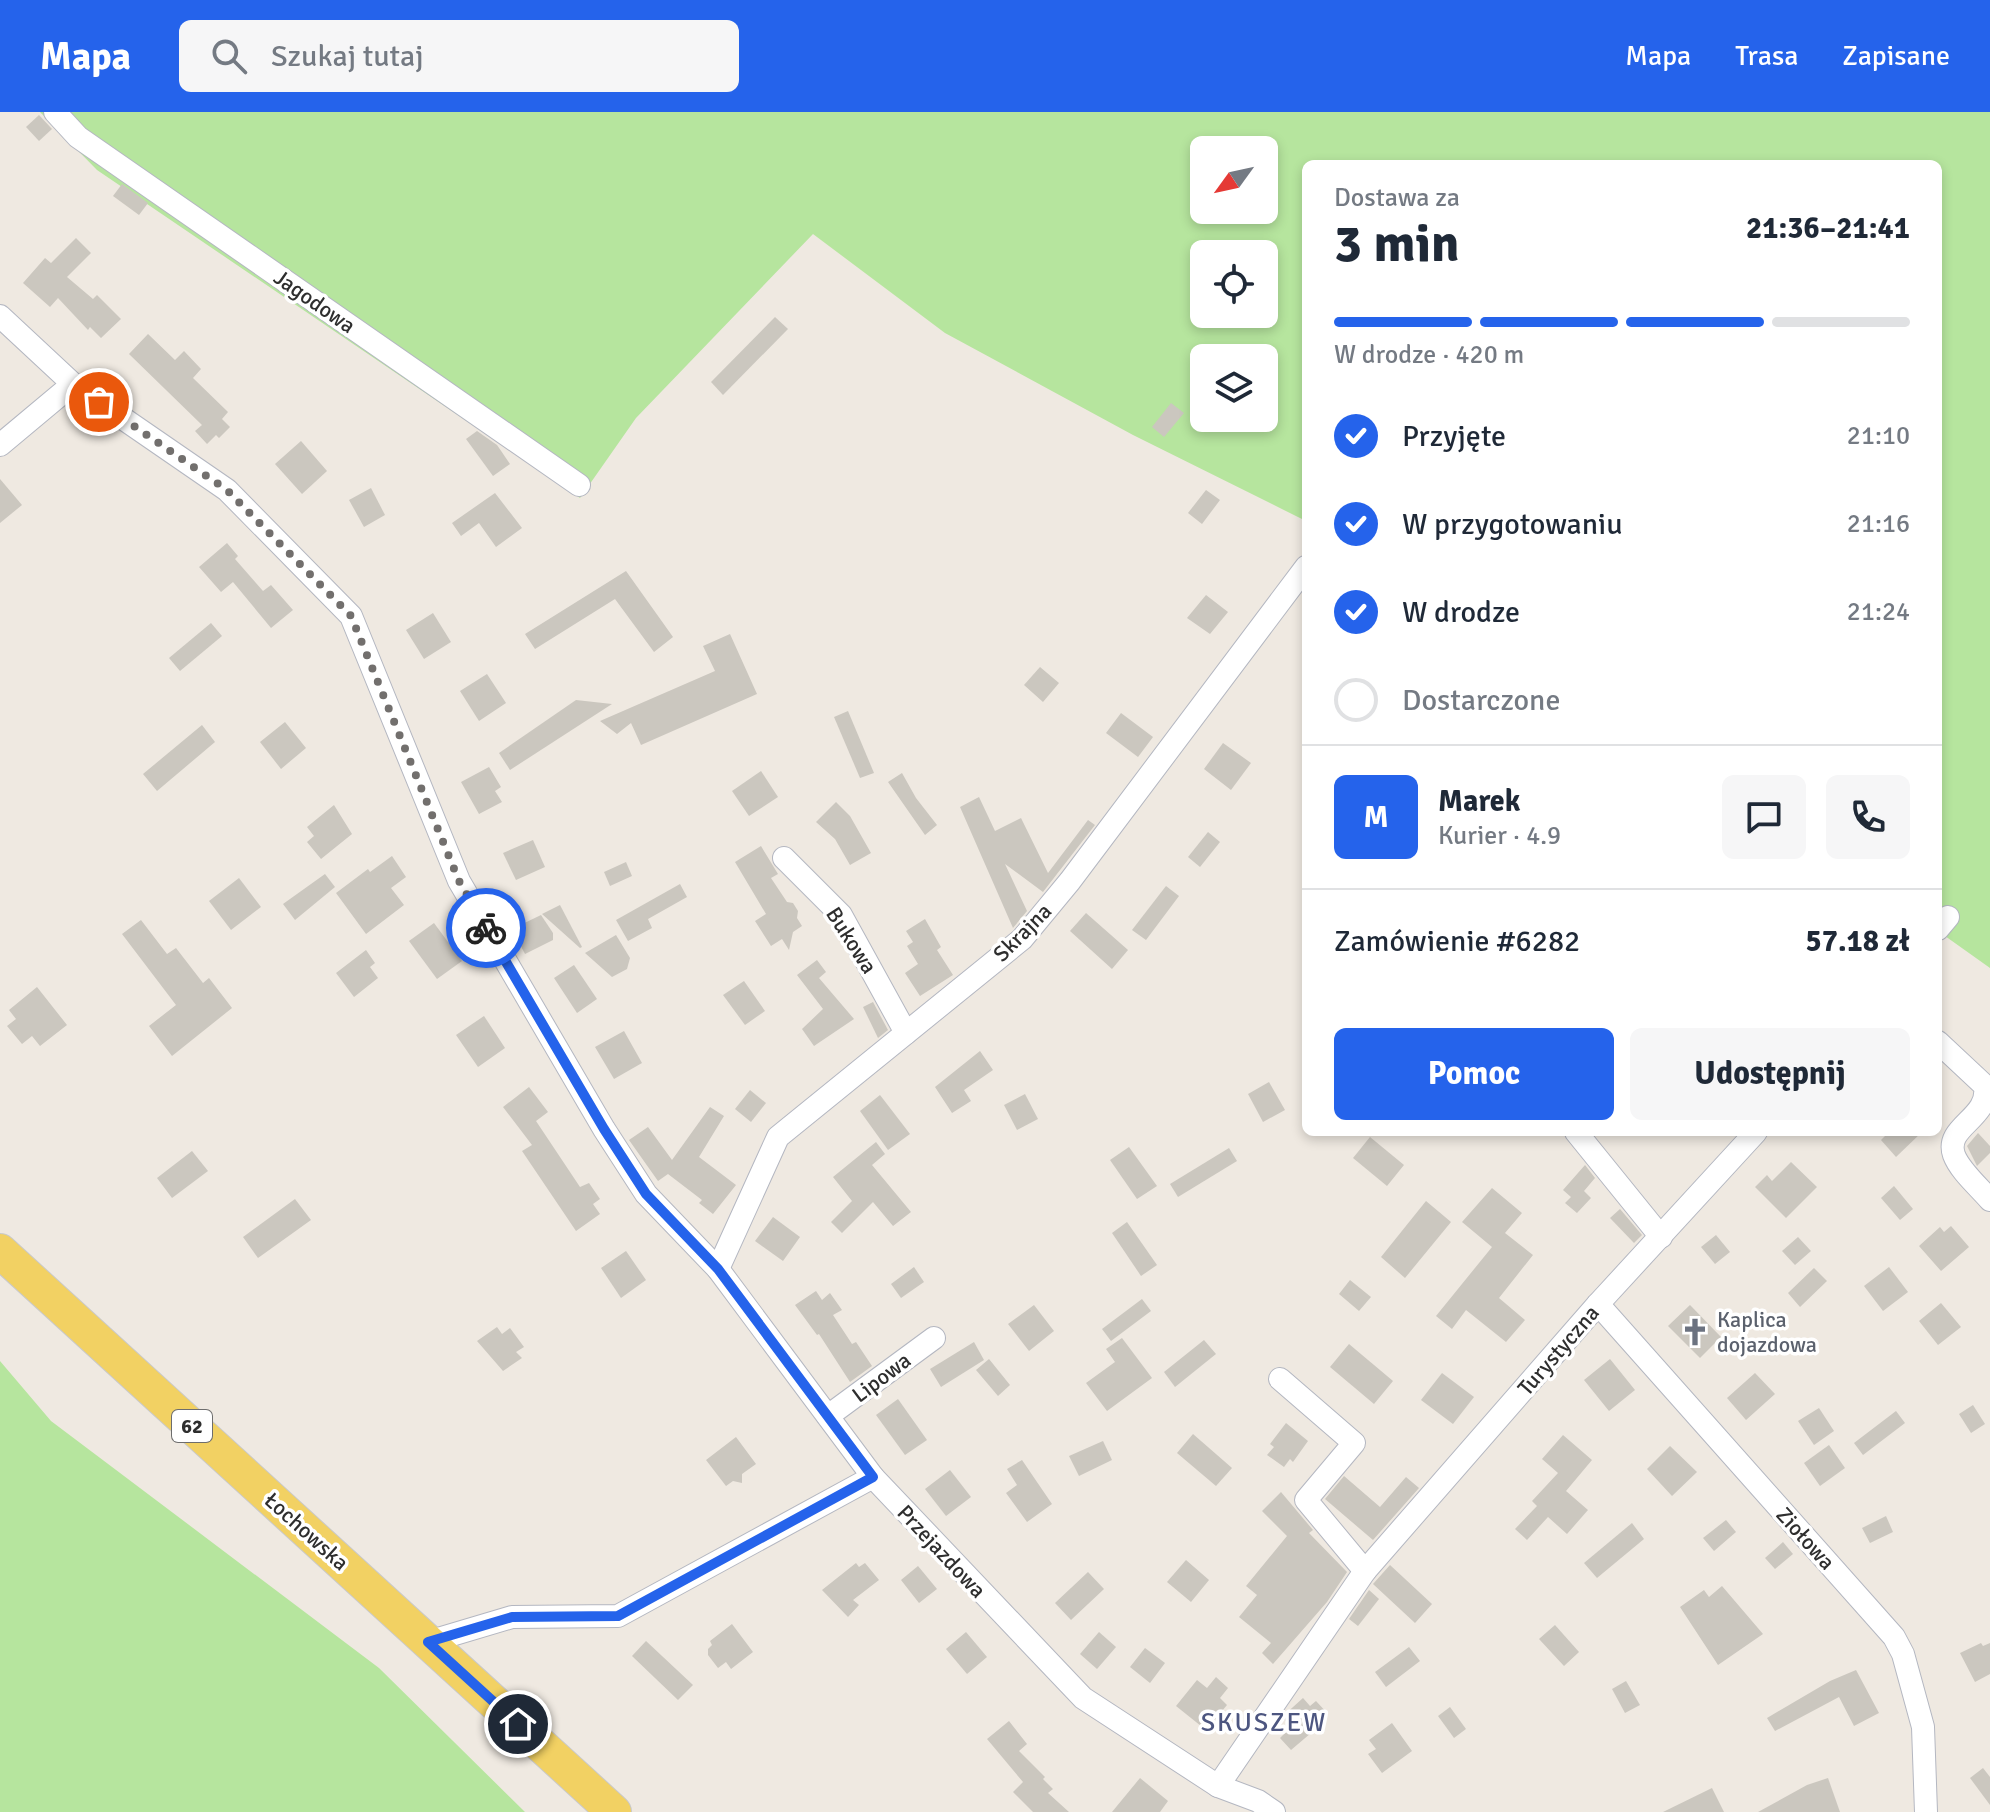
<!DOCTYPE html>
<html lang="pl">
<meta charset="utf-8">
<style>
body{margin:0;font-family:Signika,sans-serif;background:#f6f6f7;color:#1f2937;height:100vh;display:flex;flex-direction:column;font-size:30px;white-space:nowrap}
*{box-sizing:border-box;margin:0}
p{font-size:26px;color:#747a83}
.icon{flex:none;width:44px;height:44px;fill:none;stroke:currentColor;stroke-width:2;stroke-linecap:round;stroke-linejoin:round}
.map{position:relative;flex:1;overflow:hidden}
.drawer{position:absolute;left:1302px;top:48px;width:640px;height:976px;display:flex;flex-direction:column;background:#fff;border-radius:12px;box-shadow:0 4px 12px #0003}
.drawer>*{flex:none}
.needle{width:52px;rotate:237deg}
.buttons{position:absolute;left:1190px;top:24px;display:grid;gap:16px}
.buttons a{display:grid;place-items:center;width:88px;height:88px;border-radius:12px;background:#fff;box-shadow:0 4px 12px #0003;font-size:40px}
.pin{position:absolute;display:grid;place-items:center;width:68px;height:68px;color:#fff;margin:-34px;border:4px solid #fff;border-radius:50%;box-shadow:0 2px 8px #0007}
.courier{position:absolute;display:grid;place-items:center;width:80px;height:80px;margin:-40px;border:6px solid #2563eb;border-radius:50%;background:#fff;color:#222;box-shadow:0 2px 10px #0007}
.overview em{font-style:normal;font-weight:700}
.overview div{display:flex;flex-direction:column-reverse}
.overview{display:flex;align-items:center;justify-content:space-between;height:136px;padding:0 32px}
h1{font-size:52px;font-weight:700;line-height:60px}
.bar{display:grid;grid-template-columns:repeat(4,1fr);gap:12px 8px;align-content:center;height:96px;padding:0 32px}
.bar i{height:10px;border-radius:6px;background:#e0e1e3}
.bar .on{background:#2563eb}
.bar p{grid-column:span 4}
.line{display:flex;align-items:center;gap:20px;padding:0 32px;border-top:2px solid #e0e1e3}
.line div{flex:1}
.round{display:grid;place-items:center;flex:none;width:84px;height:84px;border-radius:12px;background:#f6f6f7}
ol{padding:0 32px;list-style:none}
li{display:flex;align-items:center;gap:24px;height:88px}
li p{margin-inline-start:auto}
li .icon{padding:8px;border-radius:50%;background:#2563eb;color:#fff;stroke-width:4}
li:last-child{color:#747a83}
li i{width:44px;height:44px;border:4px solid #e0e1e3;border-radius:50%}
.action{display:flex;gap:16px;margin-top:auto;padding:16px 32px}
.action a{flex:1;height:92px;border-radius:12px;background:#2563eb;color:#fff;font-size:32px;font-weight:700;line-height:92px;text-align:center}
.action a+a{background:#f6f6f7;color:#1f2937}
header{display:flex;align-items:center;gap:48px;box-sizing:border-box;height:112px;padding:0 40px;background:#2563eb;color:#fff}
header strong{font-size:38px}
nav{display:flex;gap:44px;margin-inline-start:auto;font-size:28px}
.search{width:560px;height:72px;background:#f6f6f7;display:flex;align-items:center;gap:20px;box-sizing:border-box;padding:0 28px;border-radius:12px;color:#747a83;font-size:30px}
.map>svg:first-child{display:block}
.green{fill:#b6e59e;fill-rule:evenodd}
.building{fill:#cbc7bf}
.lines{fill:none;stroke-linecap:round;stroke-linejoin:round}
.minor-casing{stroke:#b4b7c1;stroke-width:24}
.primary-casing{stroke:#c9c9c9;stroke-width:36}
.minor{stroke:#fff;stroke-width:22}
.primary{stroke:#f2d163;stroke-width:34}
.done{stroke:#726f6d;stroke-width:8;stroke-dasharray:0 14.4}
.route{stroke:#2563eb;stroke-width:10}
.labels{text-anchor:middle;stroke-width:7;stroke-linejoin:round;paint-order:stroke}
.shield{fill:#fff;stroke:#6d6d6d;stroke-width:2}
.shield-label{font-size:20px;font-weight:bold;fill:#2e2e2e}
.street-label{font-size:22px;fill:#2e2e2e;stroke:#fff}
.worship-label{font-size:22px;fill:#5b616d;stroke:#fff;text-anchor:start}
.quarter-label{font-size:26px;letter-spacing:2px;fill:#4d5680;stroke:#fff}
</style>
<header>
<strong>Mapa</strong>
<div class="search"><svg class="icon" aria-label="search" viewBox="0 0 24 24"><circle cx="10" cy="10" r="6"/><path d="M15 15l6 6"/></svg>Szukaj tutaj</div>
<nav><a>Mapa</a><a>Trasa</a><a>Zapisane</a></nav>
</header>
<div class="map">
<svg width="1990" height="1700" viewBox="0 0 1990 1700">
<rect width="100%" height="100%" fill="#efe9e1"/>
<g class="green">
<path d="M40,0H1990V856L1938,819V52H1306V409L1133,323L945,221L813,122L636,306L580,386L97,58ZM1204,38H1264V98H1204ZM1204,142H1264V202H1204ZM1204,246H1264V306H1204Z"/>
<path d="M0,1249L51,1309L379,1556L525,1700H0Z"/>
</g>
<g class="building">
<path d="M39,3L52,17L39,29L26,15Z"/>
<path d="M122,72L148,91L139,103L113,84Z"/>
<path d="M76,126L91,141L67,165L93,187L97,183L121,207L101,226L90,215L88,218L58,186L50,195L23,171L45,146L51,151Z"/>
<path d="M775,205L788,217L723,283L711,270Z"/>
<path d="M148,222L175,248L184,239L201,257L193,266L228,300L222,307L230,315L219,326L216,323L207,332L195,319L202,313L129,242Z"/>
<path d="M1171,291L1184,301L1164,325L1152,315Z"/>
<path d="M477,319L497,333L510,352L493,364L466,327Z"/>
<path d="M301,329L327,359L302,382L275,352Z"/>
<path d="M0,367L22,393L0,411Z"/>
<path d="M371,376L385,403L364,415L349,388Z"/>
<path d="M1206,378L1220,388L1202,412L1188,401Z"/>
<path d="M495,381L522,416L496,435L479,411L461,424L452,411Z"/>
<path d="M227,431L238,444L235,447L263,479L271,473L293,498L271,516L233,470L221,480L199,455Z"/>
<path d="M626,459L673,525L654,540L615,487L535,537L525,522Z"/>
<path d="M1206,483L1228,500L1210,522L1187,506Z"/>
<path d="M433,501L451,530L424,547L406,518Z"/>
<path d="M211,511L222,524L180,559L169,546Z"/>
<path d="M730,522L757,582L641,633L631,611L617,622L600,609L715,559L703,534Z"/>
<path d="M1040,555L1059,571L1043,590L1024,573Z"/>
<path d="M487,562L506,591L479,609L460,579Z"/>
<path d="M576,588L612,592L510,658L499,641Z"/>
<path d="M848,599L874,661L860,666L834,605Z"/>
<path d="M1121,601L1153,625L1138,645L1106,621Z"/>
<path d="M285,610L306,636L281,657L260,630Z"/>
<path d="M202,613L215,630L157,679L143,662Z"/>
<path d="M1223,631L1251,651L1231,678L1204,657Z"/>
<path d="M489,655L501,675L495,679L502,690L479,702L461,670Z"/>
<path d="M761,659L778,685L749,704L732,679Z"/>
<path d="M902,661L916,686L937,713L925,723L888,670Z"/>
<path d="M979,685L995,719L1021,706L1048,761L1088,708L1095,713L1043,780L1005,752L1027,799L1013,816L960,695Z"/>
<path d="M836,690L850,704L871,741L850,753L835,727L816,710Z"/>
<path d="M334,693L352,722L321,747L307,730L314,724L307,715Z"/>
<path d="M1208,720L1220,730L1200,755L1188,745Z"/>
<path d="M533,728L545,755L516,768L503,741Z"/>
<path d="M761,734L778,762L771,766L787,790L793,791L798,799L797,806L802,814L793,820L789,838L782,827L771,834L755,809L766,802L735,750Z"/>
<path d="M392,744L406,765L391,776L404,793L366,822L336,781L368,757L370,760Z"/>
<path d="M626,750L632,764L610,774L604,760Z"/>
<path d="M325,762L335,775L295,808L283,792Z"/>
<path d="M239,766L261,795L231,818L209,789Z"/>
<path d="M680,772L687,785L648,807L652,816L628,829L616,808Z"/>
<path d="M1166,774L1179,784L1146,828L1132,818Z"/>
<path d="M560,793L582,835L580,836L542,802Z"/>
<path d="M1086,801L1128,838L1112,857L1070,819Z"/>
<path d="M541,803L553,821V828L525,842L512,817Z"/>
<path d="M925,807L941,835L937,838L953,863L920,884L905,861L918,852L907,834L913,830L906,819Z"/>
<path d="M141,808L167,842L176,836L203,871L209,866L232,896L172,944L149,914L176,893L122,822Z"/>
<path d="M434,811L462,849L437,867L409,829Z"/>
<path d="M616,823L630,846L627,857L612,865L585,841Z"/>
<path d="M366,838L375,851L370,855L378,866L354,885L336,861Z"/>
<path d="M817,848L826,860L819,866L854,907L814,934L802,917L823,897L797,863Z"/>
<path d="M574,853L597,887L577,901L554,866Z"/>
<path d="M744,869L765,899L745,913L723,883Z"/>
<path d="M37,875L67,913L40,934L32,924L22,932L7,914L16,907L9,898Z"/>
<path d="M873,890L888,918L878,926L863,895Z"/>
<path d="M484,904L505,936L478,955L456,923Z"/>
<path d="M624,919L642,951L614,967L595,935Z"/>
<path d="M980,939L993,958L964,978L971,989L952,1001L935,975Z"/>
<path d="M1269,970L1285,998L1263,1010L1248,982Z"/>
<path d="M529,975L548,1000L536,1009L580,1075L589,1071L600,1087L593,1092L600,1102L576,1119L522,1039L532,1033L503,995Z"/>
<path d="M750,978L766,991L751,1010L735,997Z"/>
<path d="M1025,982L1038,1007L1017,1018L1004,993Z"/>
<path d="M880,983L910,1022L888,1038L860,999Z"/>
<path d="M710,995L724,1004L699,1045L736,1073L713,1102L699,1091L702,1088L668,1062L658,1069L629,1028L648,1015L672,1048Z"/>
<path d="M1889,1020H1922L1896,1045L1881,1028Z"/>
<path d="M1978,1021L1990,1034V1041L1977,1054L1967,1034Z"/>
<path d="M1370,1025L1404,1053L1387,1074L1353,1046Z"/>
<path d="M876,1030L885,1042L872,1053L911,1100L893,1114L873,1090L842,1121L831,1110L852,1089L833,1065Z"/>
<path d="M1129,1035L1157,1074L1137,1087L1110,1048Z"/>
<path d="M1229,1036L1237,1049L1178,1085L1170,1072Z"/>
<path d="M192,1039L208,1059L172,1086L157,1066Z"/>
<path d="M1791,1050L1817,1075L1786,1106L1755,1075L1767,1063L1772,1069Z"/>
<path d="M1585,1053L1595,1066L1584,1079L1591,1086L1577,1101L1565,1091L1571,1085L1563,1078Z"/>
<path d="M1894,1074L1913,1097L1900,1108L1881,1086Z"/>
<path d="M1492,1076L1522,1101L1505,1121L1533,1143L1499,1186L1525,1208L1506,1230L1466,1198L1452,1217L1436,1204L1492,1135L1462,1110Z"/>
<path d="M295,1087L311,1108L258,1146L243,1125Z"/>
<path d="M1426,1089L1451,1110L1405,1166L1381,1145Z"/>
<path d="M1620,1097L1642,1123L1634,1131L1610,1106Z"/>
<path d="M773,1105L800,1125L783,1149L755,1129Z"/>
<path d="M1127,1110L1157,1153L1141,1164L1112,1121Z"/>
<path d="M1951,1114L1969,1135L1941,1159L1919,1134L1940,1115L1944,1120Z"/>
<path d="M1716,1123L1730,1140L1715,1152L1701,1135Z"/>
<path d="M1798,1125L1811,1139L1795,1153L1782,1139Z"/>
<path d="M626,1139L646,1168L621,1186L601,1156Z"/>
<path d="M914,1155L924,1170L901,1186L891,1172Z"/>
<path d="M1889,1155L1908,1180L1883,1199L1864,1174Z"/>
<path d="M1814,1156L1827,1169L1800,1195L1788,1181Z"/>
<path d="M1350,1168L1371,1185L1359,1199L1339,1182Z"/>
<path d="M816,1179L822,1188L830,1181L842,1198L833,1203L852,1232L856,1230L872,1254L850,1270L819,1222L817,1223L795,1193Z"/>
<path d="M1142,1187L1151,1199L1111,1229L1102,1217Z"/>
<path d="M1941,1191L1961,1215L1938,1233L1919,1209Z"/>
<path d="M1034,1193L1054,1219L1029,1239L1008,1212Z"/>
<path d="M1690,1193L1721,1225L1700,1246L1668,1214Z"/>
<path d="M497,1215L502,1222L510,1216L524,1235L516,1240L522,1246L503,1259L477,1229Z"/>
<path d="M1122,1226L1152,1266L1107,1299L1086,1271L1115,1250L1106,1237Z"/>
<path d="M1204,1228L1216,1242L1175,1275L1164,1260Z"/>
<path d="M974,1230L984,1248L941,1275L930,1257Z"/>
<path d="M1349,1232L1393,1269L1374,1292L1330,1255Z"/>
<path d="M989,1247L1010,1273L998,1284L976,1258Z"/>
<path d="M1610,1247L1635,1278L1609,1299L1584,1268Z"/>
<path d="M1442,1261L1474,1285L1453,1312L1421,1288Z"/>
<path d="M1755,1261L1775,1282L1746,1308L1727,1286Z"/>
<path d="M898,1287L927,1328L905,1343L876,1303Z"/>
<path d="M1973,1293L1985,1312L1971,1321L1959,1302Z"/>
<path d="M1819,1296L1834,1319L1814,1333L1798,1309Z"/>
<path d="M1896,1299L1905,1311L1863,1343L1854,1331Z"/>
<path d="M1286,1311L1308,1329L1293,1350L1290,1347L1284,1355L1267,1343L1274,1335L1270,1332Z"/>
<path d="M1193,1322L1232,1356L1216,1374L1177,1341Z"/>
<path d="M1563,1323L1592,1348L1566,1379L1588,1398L1567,1422L1548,1405L1527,1428L1515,1417L1537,1394L1532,1389L1558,1361L1542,1347Z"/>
<path d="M736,1325L756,1352L742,1362V1371L733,1369L726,1374L706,1348Z"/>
<path d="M1103,1329L1112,1348L1079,1364L1069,1344Z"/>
<path d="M1829,1333L1845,1356L1820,1374L1804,1351Z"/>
<path d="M1670,1334L1697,1360L1672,1384L1647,1357Z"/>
<path d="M1022,1348L1052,1392L1027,1410L1006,1381L1017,1373L1007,1357Z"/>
<path d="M950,1358L971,1385L946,1404L925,1377Z"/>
<path d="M1344,1364L1380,1395L1406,1365L1419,1376L1373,1428L1325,1387Z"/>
<path d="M1281,1380L1313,1418L1309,1421L1347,1460L1327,1490L1273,1552L1262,1541L1271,1531L1239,1505L1257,1483L1246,1474L1287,1424L1262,1399Z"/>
<path d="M1886,1404L1893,1420L1870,1431L1862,1416Z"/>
<path d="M1726,1408L1736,1420L1714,1439L1703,1426Z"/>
<path d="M1632,1411L1644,1427L1597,1466L1584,1451Z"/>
<path d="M1783,1430L1793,1442L1775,1457L1765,1446Z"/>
<path d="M1186,1448L1209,1468L1191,1490L1167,1470Z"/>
<path d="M856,1451L859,1455L865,1451L879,1468L853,1488L859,1493L848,1505L822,1478Z"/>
<path d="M1390,1453L1432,1492L1415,1511L1373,1472Z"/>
<path d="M918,1454L937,1477L919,1491L901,1468Z"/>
<path d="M1088,1460L1104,1477L1071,1508L1055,1491Z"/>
<path d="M1722,1474L1763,1522L1718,1553L1680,1495L1704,1478L1709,1485Z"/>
<path d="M1369,1478L1379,1487L1358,1514L1349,1507Z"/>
<path d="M732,1512L753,1540L731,1557L726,1550L718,1556L708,1543V1537L712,1533L710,1529Z"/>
<path d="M1555,1513L1579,1540L1564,1554L1539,1527Z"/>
<path d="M966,1520L987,1545L967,1562L946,1537Z"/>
<path d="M1099,1520L1116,1535L1097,1557L1080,1542Z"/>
<path d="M646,1529L693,1573L678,1588L632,1544Z"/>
<path d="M1981,1531L1983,1534L1990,1531V1562L1975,1570L1960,1541Z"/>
<path d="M1409,1535L1420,1549L1386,1575L1375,1560Z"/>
<path d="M1145,1536L1165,1551L1150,1571L1130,1555Z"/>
<path d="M1856,1558L1879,1601L1854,1614L1839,1585L1775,1619L1767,1606L1830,1569Z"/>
<path d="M1216,1565L1228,1576L1220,1586L1227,1593L1206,1618L1176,1594L1197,1568L1207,1576Z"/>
<path d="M1626,1569L1640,1593L1625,1601L1612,1577Z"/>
<path d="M1303,1586L1310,1594L1316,1589L1328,1602L1322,1607L1324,1610L1291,1638L1280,1626L1291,1615L1282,1605Z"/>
<path d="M1450,1595L1466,1617L1454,1626L1438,1604Z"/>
<path d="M1009,1609L1027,1632L1019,1639L1045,1665L1043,1667L1053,1677L1048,1681L1069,1700H1033L1013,1680L1023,1670L987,1627Z"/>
<path d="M1392,1611L1412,1639L1382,1661L1368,1642L1376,1637L1369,1628Z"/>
<path d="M1983,1656L1990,1665V1693L1970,1666Z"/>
<path d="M1140,1666L1168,1689L1160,1700H1112Z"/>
<path d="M1828,1666L1840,1700H1758L1807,1673Z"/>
<path d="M1712,1676L1724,1700H1663Z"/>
</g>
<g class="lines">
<defs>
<g id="minor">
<path d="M55,0L78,25L579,373"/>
<path d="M0,204L73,272L227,378L351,504L459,769L604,1017L646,1082L718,1157L873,1365L1083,1586L1218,1674L1258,1689L1274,1700"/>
<path d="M0,333L73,272"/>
<path d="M784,746L841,803L906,921"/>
<path d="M1938,817L1948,805"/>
<path d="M1938,930L1985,974C1990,1007 1944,1014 1954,1043C1960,1059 1979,1075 1990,1088"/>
<path d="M1576,1020L1661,1125"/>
<path d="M718,1157L778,1025L1022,827L1070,769L1306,455"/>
<path d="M1598,1192L1894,1525L1903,1542L1923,1615L1926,1700"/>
<path d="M1280,1267L1354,1331L1306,1388L1365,1459"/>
<path d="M828,1304L934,1226"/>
<path d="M428,1530L512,1505L618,1504L873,1365"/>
<path d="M1218,1674L1365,1459L1598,1192L1756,1020"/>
</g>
<path id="primary" d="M0,1139L614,1700"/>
</defs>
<use href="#minor" class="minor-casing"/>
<use href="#primary" class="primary-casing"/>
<use href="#minor" class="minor"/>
<use href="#primary" class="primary"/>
</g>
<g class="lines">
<path class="done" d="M99,290L227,378L351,504L459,769L486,816"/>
<path class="route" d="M486,816L604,1017L646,1082L718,1157L873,1365L618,1504L512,1505L428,1530L518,1612"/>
</g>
<defs>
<symbol id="church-bare" viewBox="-9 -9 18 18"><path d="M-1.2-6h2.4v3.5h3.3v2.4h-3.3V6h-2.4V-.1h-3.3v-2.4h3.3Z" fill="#6b7280" stroke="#fff" stroke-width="2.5" paint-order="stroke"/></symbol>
</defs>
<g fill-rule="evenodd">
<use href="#church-bare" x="1675" y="1200" width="40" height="40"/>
</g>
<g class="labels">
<rect class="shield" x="172" y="1298" width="40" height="32" rx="6"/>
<g class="shield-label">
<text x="192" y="1321">62</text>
</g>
<g class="street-label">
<text transform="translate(315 189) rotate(35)" y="8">Jagodowa</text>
<text transform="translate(1022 820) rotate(-45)" y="8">Skrajna</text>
<text transform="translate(852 828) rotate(57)" y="8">Bukowa</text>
<text transform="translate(1558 1238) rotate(-49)" y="8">Turystyczna</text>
<text transform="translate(881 1265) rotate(-37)" y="8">Lipowa</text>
<text transform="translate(307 1419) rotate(42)" y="8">Łochowska</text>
<text transform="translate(1806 1426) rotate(48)" y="8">Ziołowa</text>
<text transform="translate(942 1439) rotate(47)" y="8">Przejazdowa</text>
</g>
<g class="worship-label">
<text x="1717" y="1215">Kaplica<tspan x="1717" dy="25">dojazdowa</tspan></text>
</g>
<g class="quarter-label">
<text x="1264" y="1619">SKUSZEW</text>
</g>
</g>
</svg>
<div class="buttons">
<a><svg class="needle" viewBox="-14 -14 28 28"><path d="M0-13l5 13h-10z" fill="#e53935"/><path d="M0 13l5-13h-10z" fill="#747a83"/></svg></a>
<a><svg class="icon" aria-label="locate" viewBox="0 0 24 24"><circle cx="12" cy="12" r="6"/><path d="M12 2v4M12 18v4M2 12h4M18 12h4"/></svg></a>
<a><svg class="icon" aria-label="layers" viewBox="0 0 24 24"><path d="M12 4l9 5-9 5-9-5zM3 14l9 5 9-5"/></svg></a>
</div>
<div class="pin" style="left:99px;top:290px;background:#ea580c"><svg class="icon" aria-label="bag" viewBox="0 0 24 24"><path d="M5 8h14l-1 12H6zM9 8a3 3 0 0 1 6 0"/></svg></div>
<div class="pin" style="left:518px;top:1612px;background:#1f2937"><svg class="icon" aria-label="home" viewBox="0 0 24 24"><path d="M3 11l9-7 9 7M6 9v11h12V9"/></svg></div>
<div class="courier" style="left:486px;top:816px"><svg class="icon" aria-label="bike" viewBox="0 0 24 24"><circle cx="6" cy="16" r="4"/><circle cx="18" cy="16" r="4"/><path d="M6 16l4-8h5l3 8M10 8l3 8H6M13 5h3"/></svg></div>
<section class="drawer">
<div class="overview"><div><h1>3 min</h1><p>Dostawa za</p></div><em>21:36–21:41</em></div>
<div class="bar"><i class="on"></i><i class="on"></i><i class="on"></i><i></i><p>W drodze · 420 m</p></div>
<ol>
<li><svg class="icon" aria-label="check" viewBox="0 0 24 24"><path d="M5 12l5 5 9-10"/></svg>Przyjęte<p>21:10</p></li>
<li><svg class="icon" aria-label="check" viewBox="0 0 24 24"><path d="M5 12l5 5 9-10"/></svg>W przygotowaniu<p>21:16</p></li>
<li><svg class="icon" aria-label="check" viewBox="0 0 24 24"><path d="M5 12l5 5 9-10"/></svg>W drodze<p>21:24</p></li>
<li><i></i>Dostarczone</li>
</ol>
<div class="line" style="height:144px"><b class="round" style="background:#2563eb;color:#fff">M</b><div><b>Marek</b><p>Kurier · 4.9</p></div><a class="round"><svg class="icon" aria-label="chat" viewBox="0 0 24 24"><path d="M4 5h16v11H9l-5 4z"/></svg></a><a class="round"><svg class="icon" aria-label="phone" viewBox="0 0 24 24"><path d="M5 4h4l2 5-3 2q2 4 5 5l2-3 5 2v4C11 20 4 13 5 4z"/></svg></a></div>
<div class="line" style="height:104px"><div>Zamówienie #6282</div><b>57.18 zł</b></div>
<div class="action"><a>Pomoc</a><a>Udostępnij</a></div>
</section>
</div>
